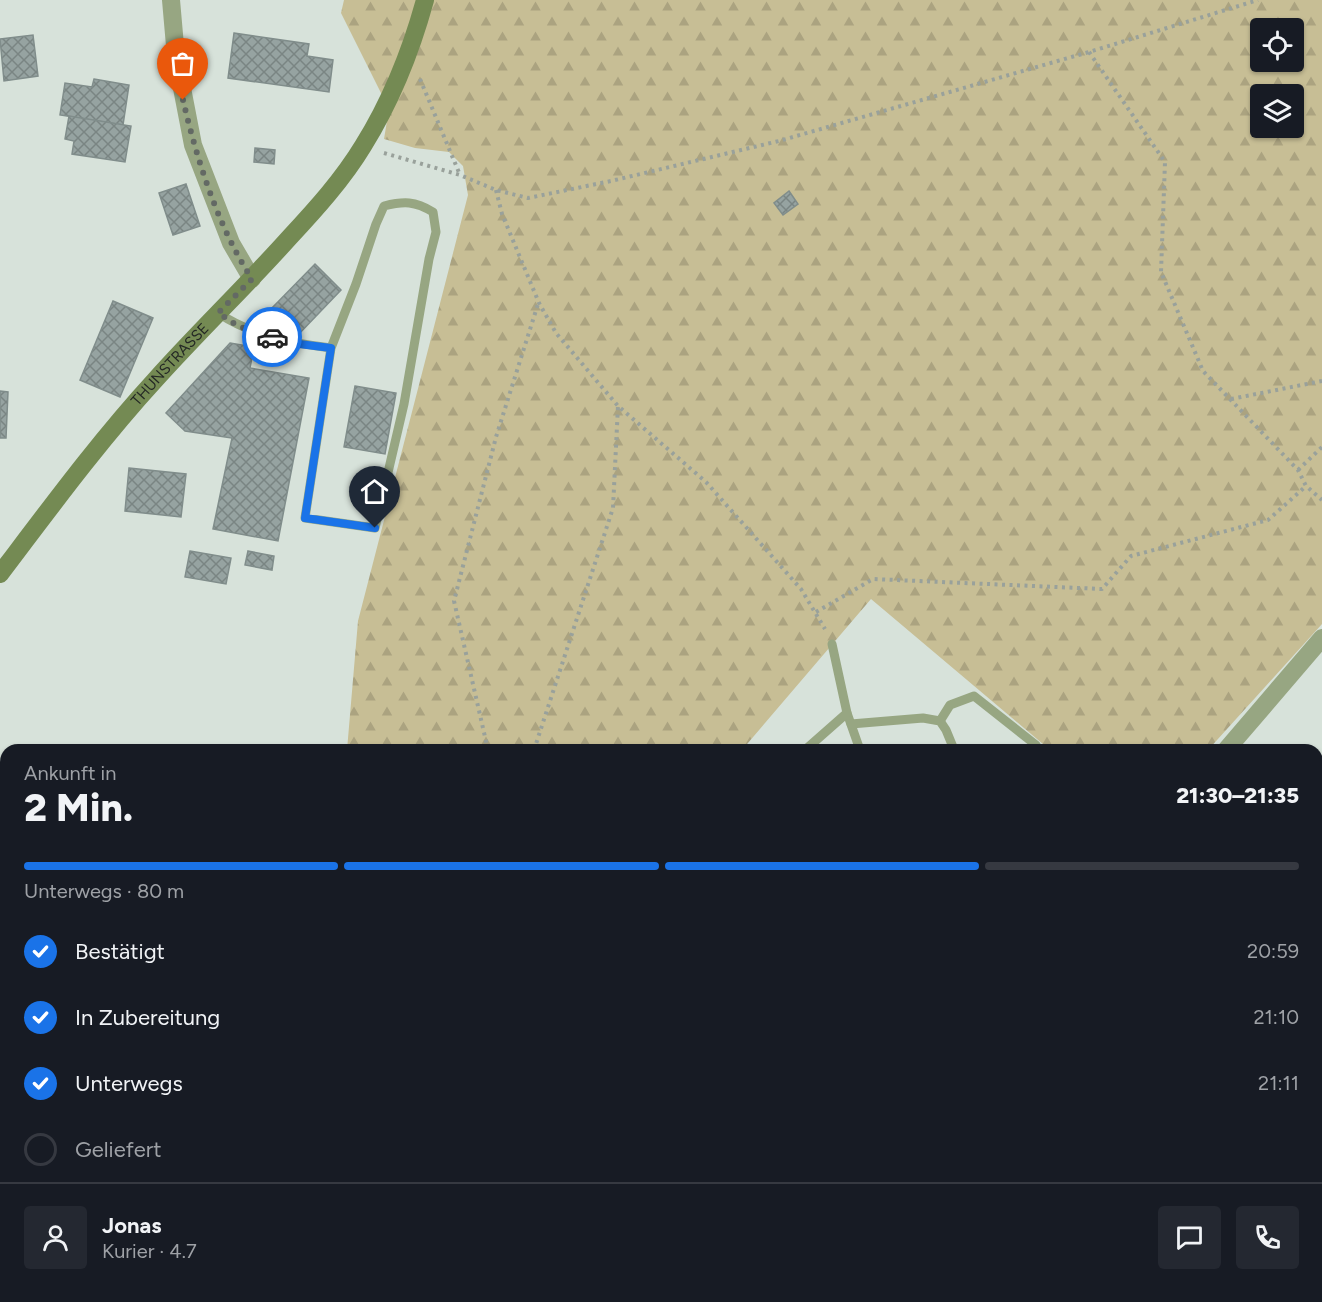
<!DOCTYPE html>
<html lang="de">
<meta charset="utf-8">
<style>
body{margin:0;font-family:Figtree,sans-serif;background:#242831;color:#f1f3f6;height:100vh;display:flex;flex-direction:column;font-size:22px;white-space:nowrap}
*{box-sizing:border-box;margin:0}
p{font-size:20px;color:#9ea1a6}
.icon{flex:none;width:33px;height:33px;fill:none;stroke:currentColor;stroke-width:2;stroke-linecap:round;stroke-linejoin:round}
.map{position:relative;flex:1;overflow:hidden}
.side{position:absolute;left:0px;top:744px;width:1323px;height:558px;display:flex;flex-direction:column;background:#171b24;border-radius:18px 18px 0 0;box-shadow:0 2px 4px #0004}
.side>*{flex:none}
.buttons{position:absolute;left:1250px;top:18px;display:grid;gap:12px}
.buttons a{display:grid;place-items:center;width:54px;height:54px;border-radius:6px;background:#171b24;box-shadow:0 2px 4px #0004;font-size:30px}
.pin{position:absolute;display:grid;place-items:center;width:51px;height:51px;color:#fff;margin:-62px -26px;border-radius:50% 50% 50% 0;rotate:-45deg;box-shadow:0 0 6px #0007}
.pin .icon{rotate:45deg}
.courier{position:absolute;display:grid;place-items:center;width:60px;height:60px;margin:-30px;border:4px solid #1a73e8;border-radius:50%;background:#fff;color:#222;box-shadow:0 2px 8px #0007}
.overview em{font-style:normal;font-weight:800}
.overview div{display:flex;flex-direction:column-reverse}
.overview{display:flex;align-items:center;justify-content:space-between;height:102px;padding:0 24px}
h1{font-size:39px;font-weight:800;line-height:45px}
.bar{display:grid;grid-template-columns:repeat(4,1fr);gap:9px 6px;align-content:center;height:72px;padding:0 24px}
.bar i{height:8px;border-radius:4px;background:#363941}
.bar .active{background:#1a73e8}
.bar p{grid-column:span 4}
.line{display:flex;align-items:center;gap:15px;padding:0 24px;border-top:2px solid #363941}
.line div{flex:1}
.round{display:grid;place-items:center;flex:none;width:63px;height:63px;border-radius:6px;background:#242831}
ol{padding:0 24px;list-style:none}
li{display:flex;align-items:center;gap:18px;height:66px}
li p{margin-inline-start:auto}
li .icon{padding:6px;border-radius:50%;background:#1a73e8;color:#fff;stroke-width:4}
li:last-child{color:#9ea1a6}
li i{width:33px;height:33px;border:3px solid #363941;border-radius:50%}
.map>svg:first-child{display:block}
.forest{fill:url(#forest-firs);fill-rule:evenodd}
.building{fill:url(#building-cross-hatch);stroke:#808d8b;stroke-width:1.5}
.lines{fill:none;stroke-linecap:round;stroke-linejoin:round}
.path{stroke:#99a19b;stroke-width:4;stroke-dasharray:3 4.5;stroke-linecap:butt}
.lane{stroke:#97a682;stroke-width:9}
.street{stroke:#97a682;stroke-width:18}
.secondary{stroke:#748a53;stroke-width:18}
.done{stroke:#636964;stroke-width:6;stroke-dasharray:0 10.8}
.route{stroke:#1a73e8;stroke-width:8}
.labels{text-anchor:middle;stroke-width:4.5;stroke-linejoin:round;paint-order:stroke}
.street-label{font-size:15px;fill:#242825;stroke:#d7e2da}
</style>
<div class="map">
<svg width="1322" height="1302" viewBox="0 0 1322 1302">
<defs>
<pattern id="forest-firs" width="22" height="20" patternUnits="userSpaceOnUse" patternTransform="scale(1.5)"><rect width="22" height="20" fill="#c7be95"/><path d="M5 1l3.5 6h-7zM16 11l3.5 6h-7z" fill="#aba380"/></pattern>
<pattern id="building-cross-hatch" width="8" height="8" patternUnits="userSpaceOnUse" patternTransform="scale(1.5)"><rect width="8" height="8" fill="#96a3a1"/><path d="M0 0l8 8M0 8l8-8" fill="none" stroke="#7a8583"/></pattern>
</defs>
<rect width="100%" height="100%" fill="#d7e2da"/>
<g class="forest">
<path d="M344,0H1322V624L1208,750H1050L871,599L742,750H347L358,621L468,195L463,166L449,152L415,148L384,139L389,109L341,13ZM1260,28H1293V62H1260ZM1260,94H1293V128H1260Z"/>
<path d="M213,1296H532L539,1302H212Z"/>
</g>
<g class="building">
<path d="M234,33L309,44L307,56L333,60L329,92L228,78Z"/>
<path d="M33,35L38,76L4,81L0,39Z"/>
<path d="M94,79L129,85L123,125L60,115L65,83L92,87Z"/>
<path d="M69,116L131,126L125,162L72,154L74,141L65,139Z"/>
<path d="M255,148L275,150L274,164L254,162Z"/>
<path d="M186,184L200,226L173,235L159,193Z"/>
<path d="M789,191L798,204L783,215L774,203Z"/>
<path d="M315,264L341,290L297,336L270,310Z"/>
<path d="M113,301L153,318L120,397L80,380Z"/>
<path d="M230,343L254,347L250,368L309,378L278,541L213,529L232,438L185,431L166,413Z"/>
<path d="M355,386L396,393L385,454L344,447Z"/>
<path d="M0,391L8,392L6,438H0Z"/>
<path d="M129,468L186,474L181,517L125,511Z"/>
<path d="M190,551L231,558L226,584L185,577Z"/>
<path d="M248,551L274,556L272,570L245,565Z"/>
<path d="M653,1296H656L662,1302H648Z"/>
</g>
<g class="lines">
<g class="path">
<path d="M1089,52L1165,162L1161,272L1203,371L1298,470L1306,486L1322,500"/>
<path d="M420,79L460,175"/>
<path d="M384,153L460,175L496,190L528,198L611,181L779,141L1089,52L1258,0"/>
<path d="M496,190L502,214L539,303L556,333L618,406L706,482L801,589L825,629"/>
<path d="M1231,399L1322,381"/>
<path d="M1298,470L1322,447"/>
<path d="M816,612L873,579L1102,589L1131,556L1268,520L1306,486"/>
<path d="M488,750L454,601L496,437L538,304"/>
<path d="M534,750L613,508L618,406"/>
<path d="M310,1296L312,1302"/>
</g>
<g class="lane">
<path d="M218,313C253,336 291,343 331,348L356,284L376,224L384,206C404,201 415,201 433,212L436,232L429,259L404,404L375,528L305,518L331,348"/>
<path d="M832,644L847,713L860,750"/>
<path d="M940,721L950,705L974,696L1036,745L1039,750"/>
<path d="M851,724L923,718L940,721L946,730L953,747L951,750"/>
<path d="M805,750L847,713"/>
<path d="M1317,1161L1322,1148"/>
<path d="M677,1296L685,1302"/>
<path d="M1160,1296L1167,1302"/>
<path d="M1141,1302L1154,1296"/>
</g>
<g class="street">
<path d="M171,0L176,57L193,145L231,243L252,279"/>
<path d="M1226,750L1322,638"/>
<path d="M753,1302L758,1296"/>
</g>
<path class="secondary" id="s1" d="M0,574C50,508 100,440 156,379C199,331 246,286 289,238C316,209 343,179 363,146C391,101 411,51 425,0"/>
</g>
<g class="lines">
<path class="done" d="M183,100C197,160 218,227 252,279L218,313L238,326L272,337"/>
<path class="route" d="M272,337L291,343L331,348L305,518L375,528"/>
</g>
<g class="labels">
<g class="street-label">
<text dy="5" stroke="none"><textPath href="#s1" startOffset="270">THUNSTRASSE</textPath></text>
</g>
</g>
</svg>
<div class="buttons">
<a><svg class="icon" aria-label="locate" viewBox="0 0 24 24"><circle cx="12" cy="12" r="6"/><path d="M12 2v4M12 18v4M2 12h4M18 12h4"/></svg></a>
<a><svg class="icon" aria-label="layers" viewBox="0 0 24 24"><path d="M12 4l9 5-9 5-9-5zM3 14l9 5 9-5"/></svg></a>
</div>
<div class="pin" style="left:183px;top:100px;background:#ea580c"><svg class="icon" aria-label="bag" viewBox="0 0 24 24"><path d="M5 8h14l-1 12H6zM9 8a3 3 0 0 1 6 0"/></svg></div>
<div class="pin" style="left:375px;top:528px;background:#1f2937"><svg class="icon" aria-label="home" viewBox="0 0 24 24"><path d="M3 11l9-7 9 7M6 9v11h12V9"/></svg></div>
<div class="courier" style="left:272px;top:337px"><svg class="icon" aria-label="car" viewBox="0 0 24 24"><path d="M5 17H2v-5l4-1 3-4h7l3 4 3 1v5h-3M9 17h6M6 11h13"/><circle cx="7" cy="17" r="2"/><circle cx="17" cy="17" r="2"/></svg></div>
<section class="side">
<div class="overview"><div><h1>2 Min.</h1><p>Ankunft in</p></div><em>21:30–21:35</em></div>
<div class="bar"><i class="active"></i><i class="active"></i><i class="active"></i><i></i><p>Unterwegs · 80 m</p></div>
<ol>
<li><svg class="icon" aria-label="check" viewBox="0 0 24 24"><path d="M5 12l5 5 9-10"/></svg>Bestätigt<p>20:59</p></li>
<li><svg class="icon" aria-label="check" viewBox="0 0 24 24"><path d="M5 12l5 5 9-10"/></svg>In Zubereitung<p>21:10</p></li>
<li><svg class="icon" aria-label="check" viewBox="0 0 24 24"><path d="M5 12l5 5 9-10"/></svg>Unterwegs<p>21:11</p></li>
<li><i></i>Geliefert</li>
</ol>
<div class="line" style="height:108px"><a class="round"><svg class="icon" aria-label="person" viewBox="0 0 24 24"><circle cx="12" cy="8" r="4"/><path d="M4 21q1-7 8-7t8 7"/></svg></a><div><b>Jonas</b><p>Kurier · 4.7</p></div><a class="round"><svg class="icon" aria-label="chat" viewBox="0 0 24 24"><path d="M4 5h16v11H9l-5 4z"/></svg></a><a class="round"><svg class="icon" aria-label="phone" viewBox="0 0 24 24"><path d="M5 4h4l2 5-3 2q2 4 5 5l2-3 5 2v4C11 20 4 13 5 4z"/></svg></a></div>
</section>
</div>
